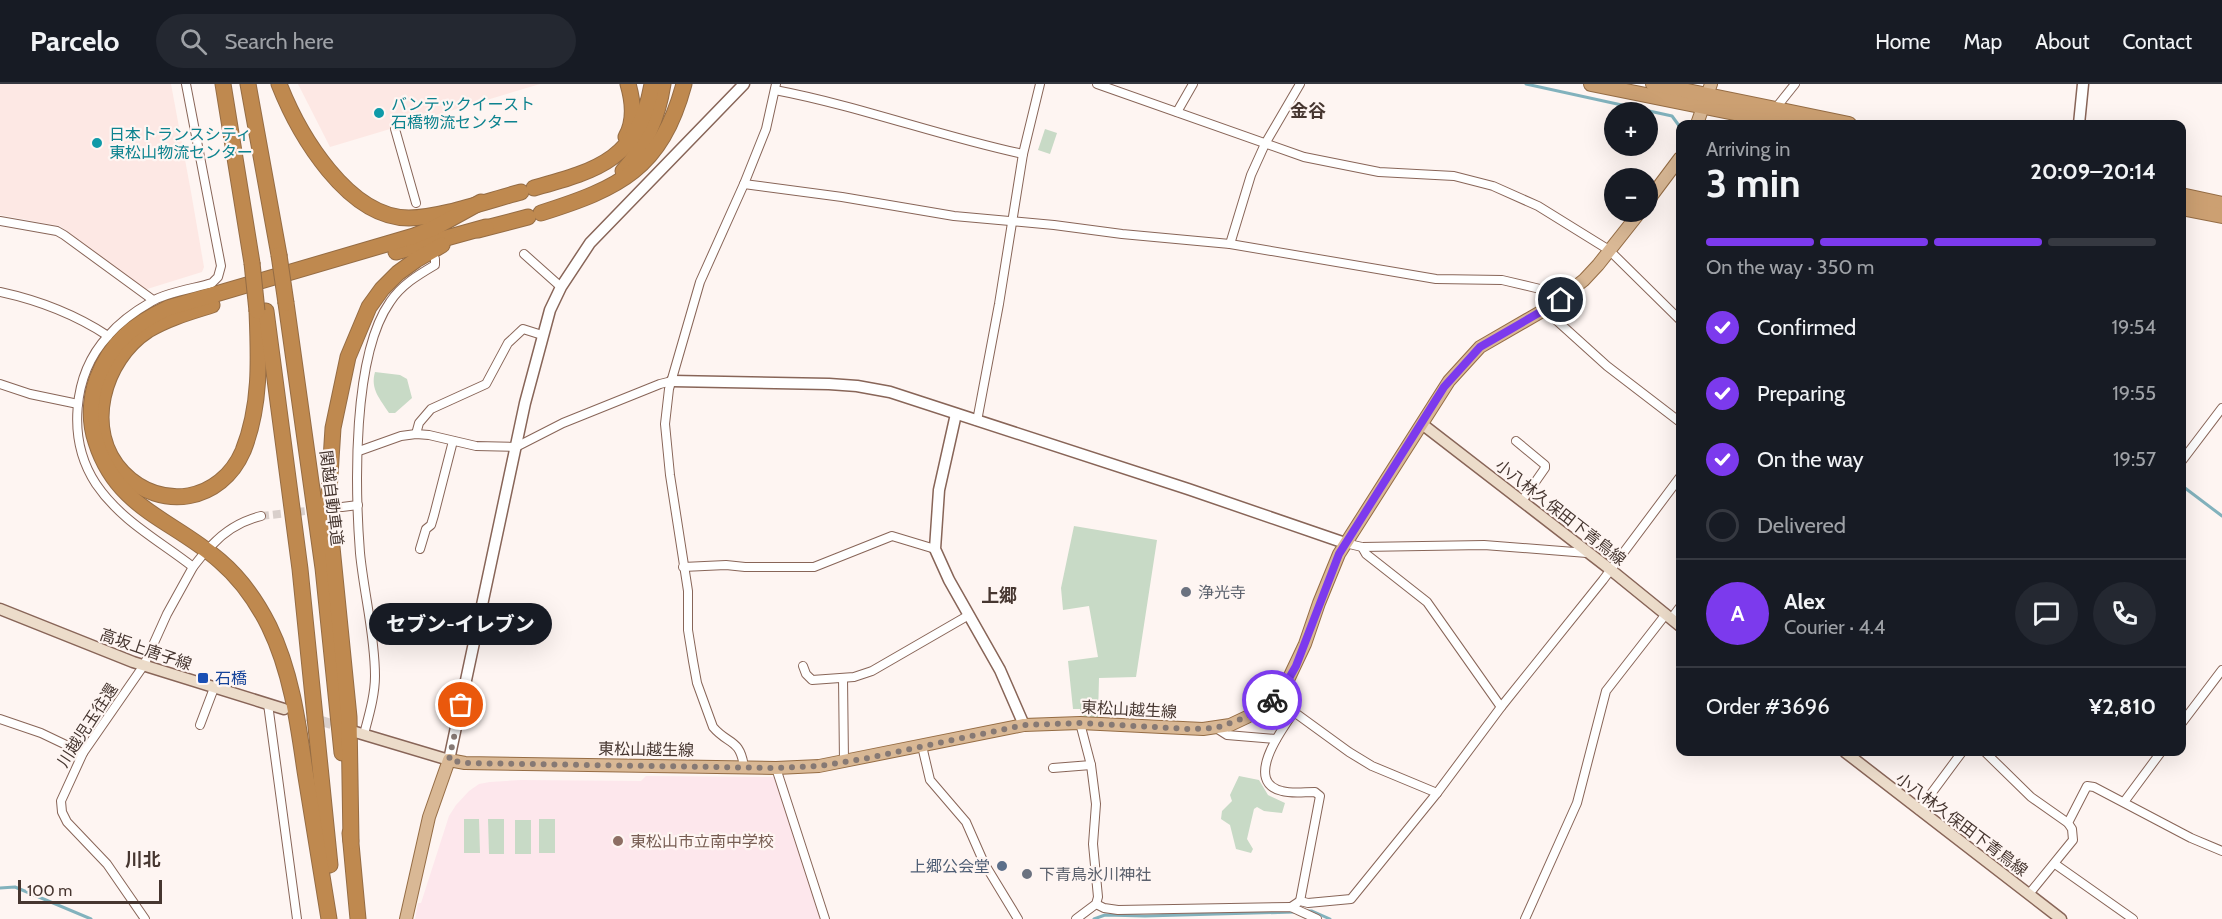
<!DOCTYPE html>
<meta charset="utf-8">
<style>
body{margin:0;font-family:Cabin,"Noto Sans JP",sans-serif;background:#242831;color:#f1f3f6;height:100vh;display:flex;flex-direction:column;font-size:22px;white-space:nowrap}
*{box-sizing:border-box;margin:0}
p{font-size:20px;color:#9ea1a6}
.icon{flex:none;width:33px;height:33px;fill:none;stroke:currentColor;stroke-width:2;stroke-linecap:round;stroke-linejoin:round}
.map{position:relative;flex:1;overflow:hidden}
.side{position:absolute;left:1676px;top:36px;width:510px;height:636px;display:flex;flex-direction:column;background:#171b24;border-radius:12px;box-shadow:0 6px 24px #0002}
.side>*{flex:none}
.controls{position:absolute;left:1604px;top:18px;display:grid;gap:12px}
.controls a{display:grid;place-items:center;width:54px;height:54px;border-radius:50%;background:#171b24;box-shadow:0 6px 24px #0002;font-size:30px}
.scale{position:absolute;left:18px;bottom:15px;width:144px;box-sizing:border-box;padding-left:6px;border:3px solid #463630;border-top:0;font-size:16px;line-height:21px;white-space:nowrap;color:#463630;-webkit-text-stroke:4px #fef5f2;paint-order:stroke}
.pin{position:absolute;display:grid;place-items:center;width:51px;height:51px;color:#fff;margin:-26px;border:3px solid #fff;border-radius:50%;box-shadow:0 2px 6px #0007}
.courier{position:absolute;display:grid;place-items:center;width:60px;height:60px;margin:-30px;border:4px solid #7c3aed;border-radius:50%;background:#fff;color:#222;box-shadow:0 2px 8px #0007}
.bubble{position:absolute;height:42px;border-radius:21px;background:#171b24;box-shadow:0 6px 24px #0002;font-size:20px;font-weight:800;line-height:42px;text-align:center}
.head em{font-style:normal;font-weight:800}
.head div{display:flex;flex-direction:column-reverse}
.head{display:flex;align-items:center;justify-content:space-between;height:102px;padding:0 30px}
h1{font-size:39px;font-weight:800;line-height:45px}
.bar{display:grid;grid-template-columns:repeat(4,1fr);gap:9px 6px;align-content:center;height:72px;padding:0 30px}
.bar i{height:8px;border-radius:4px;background:#363941}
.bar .on{background:#7c3aed}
.bar p{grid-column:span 4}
.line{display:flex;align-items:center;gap:15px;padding:0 30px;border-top:2px solid #363941}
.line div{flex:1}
.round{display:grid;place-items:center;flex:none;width:63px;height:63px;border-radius:32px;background:#242831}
ol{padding:0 30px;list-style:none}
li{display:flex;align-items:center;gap:18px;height:66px}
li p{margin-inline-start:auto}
li .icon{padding:6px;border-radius:50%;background:#7c3aed;color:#fff;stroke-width:4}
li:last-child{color:#9ea1a6}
li i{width:33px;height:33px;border:3px solid #363941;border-radius:50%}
header{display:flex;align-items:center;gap:36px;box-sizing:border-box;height:84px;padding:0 30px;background:#171b24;border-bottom:2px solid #363941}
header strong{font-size:28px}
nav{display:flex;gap:33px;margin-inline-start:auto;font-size:21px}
.search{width:420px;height:54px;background:#242831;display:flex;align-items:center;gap:15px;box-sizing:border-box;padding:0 21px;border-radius:33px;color:#9ea1a6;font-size:22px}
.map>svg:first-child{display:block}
.industrial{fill:#fde8e4}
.education{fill:#fde7ec}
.green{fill:#c8dac6}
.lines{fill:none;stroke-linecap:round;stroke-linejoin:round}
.stream{stroke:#82b2bd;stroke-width:3}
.minor-tunnel{stroke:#d9cfcb;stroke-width:8;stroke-dasharray:8 4;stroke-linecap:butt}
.secondary-tunnel{stroke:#d9cfcb;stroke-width:10;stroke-dasharray:10 5;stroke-linecap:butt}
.minor-casing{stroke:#886558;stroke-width:10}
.tertiary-casing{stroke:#886558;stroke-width:13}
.secondary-casing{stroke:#886558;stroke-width:13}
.primary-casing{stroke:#956c44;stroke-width:14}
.trunk-casing{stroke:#956c44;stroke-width:16}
.motorway-casing{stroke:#956c44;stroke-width:17}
.minor{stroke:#fff;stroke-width:8}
.tertiary{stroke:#fff;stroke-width:10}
.secondary{stroke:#ecdcca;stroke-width:10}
.primary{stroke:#d9b895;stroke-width:12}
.trunk{stroke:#cca072;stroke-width:14}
.motorway{stroke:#bf894f;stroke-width:15}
.motorway-bridge-casing{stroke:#956c44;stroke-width:17;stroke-linecap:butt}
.motorway-bridge{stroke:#bf894f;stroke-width:15}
.done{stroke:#867974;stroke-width:6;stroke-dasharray:0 10.8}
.route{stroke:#7c3aed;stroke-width:8}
.culture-dot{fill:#0f9aa8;stroke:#fef5f2;stroke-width:2}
.worship-dot{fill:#6b7280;stroke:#fef5f2;stroke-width:2}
.transit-dot{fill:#1a4fb4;stroke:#fef5f2;stroke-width:2}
.education-dot{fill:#8d6e63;stroke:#fef5f2;stroke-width:2}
.service-dot{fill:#5c6f8a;stroke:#fef5f2;stroke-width:2}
.labels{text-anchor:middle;stroke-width:4.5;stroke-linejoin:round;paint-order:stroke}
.culture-label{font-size:16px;fill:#0d838f;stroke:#fef5f2;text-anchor:start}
.street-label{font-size:16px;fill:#463630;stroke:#fef5f2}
.worship-label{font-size:16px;fill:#5b616d;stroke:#fef5f2;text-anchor:start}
.transit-label{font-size:16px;fill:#164399;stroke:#fef5f2;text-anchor:start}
.education-label{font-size:16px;fill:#785e54;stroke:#fef5f2;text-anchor:start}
.service-label{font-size:16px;fill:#4e5e75;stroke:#fef5f2;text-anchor:end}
.neighbourhood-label{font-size:18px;font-weight:bold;fill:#463630;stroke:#fef5f2}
</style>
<header>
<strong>Parcelo</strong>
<div class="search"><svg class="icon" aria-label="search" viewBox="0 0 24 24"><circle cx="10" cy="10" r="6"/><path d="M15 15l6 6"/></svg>Search here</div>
<nav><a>Home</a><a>Map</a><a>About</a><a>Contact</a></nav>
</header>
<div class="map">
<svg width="2222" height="835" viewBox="0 0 2222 835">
<rect width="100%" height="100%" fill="#fef5f2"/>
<g class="industrial">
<path d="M0,0H171L191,108L204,183L202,188L144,206L60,142L0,131Z"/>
<path d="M298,0H540L330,63Z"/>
</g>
<path class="education" d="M646,692L775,693L820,835H415L418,819H421L449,732L456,721L469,707L479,700L490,698L521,696L641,697Z"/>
<g class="green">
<path d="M1045,45L1057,49L1050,70L1038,66Z"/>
<path d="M375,288L400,291L407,295L412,314L395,329H389C380,315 370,305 375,288Z"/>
<path d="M1074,442L1157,456L1136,593L1099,594L1098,633H1081L1080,625H1073L1068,577L1098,573L1089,522L1063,526L1061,504Z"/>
<path d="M1239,692L1259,696L1268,711L1285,719L1282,729L1264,727L1257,723L1254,725L1247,755L1253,765L1251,769L1236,765L1230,741L1221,735L1222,727L1232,717L1230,711Z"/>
<path d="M464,735H479L480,769H464Z"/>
<path d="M488,735H504V770H489Z"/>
<rect x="539" y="735" width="16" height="34"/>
<rect x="515" y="736" width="16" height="34"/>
</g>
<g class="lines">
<g class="stream">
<path d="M1526,0L1672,32L1680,43"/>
<path d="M2181,401L2222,432"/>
<path d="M0,804L15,803L91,835"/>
<path d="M1308,827H1312L1330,835"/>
<path d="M1094,835L1105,831L1145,832L1295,828"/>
</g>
<path class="minor-tunnel" d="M261,432L342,423"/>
<path class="secondary-tunnel" d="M293,628L344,644"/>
<defs>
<g id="minor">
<path d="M186,0L221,182L218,193L212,199C196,204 164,209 151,218C137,226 119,239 108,252C72,291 67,356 96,400C121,437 160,457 193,483"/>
<path d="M1097,0L1304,73L1379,88L1454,92L1493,102L1538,122L1609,166L1680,236"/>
<path d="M775,6C859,22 939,52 1023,70"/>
<path d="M1775,25L1795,0"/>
<path d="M1177,28L1193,0"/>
<path d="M395,45L416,119"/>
<path d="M744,100L766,45L776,0"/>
<path d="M0,137L57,147L64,151L153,216"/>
<path d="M1230,160L1251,91L1265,60L1300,0"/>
<path d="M524,170L561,203"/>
<path d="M0,208C37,216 76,231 108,252"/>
<path d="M1545,226L1607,282L1680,338"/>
<path d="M0,300L30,310L78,320"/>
<path d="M977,337L999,220L1023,70L1040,0"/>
<path d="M416,350L419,339L431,325L486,300L508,259L523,245L542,251"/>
<path d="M1516,357L1545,381V384L1522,417"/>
<path d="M359,367L401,352L416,350L429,351L476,362L516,363L563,339L660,300L672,297"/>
<path d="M2181,378L2222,324"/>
<path d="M342,423L358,421"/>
<path d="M1345,459L1362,463L1484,461L1587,469"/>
<path d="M212,461C226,446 241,437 261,432"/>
<path d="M1362,463L1366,470L1427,518L1501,623"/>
<path d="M420,465L426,445L431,441L434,431L453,357"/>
<path d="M683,483L726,481L745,483H814L892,452L935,465"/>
<path d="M1671,535L1680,523"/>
<path d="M803,582L806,590L812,596L854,593L872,587L969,531"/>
<path d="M843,594L844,678"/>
<path d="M1284,603L1294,628L1349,668L1372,682L1437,709"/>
<path d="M268,620L297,835"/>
<path d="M1294,628C1282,645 1243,698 1282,707C1292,710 1304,708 1315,708L1320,712L1300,817"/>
<path d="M0,635L41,649L83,669"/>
<path d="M2181,640L2222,586"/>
<path d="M200,641L214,604"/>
<path d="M1216,644L1227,651L1276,655"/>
<path d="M364,650C369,631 375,611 375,592C375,551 364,510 360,469C355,404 352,272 390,218C401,201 418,191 435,181V175"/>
<path d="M922,662L930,696L966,738L984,779L1018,835"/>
<path d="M1985,668L2031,713L2068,739"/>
<path d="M744,683C740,654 728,661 713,643L697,599L693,577L688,546V507L670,391L665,340L669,305L700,198L744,100L842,113L954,132L1054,141L1122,150L1230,160L1436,195L1502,196L1540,205L1561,216"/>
<path d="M776,684L825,835"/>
<path d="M1053,684L1091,681"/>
<path d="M2124,718L2161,668"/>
<path d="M1919,726L1962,668"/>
<path d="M2055,780L2133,835"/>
<path d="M2029,810L2073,756L2072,745L2068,739L2087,702L2094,703L2191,754L2222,767"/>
<path d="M1096,820L1104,824L1118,826L1291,823L1317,835"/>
<path d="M1291,823L1300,817L1308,819L1351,815L1437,709L1501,623L1603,496L1680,393"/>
<path d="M145,835L107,780L67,738L62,728L61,717L83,669L144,581L167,530L193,483L201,473"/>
<path d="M1076,835L1096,820L1098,813L1093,760L1096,720L1091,681L1080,639"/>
<path d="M1525,835L1577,719L1606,607L1666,530"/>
</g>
<g id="tertiary">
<path d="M2079,40L2083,0"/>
<path d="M672,297L829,300L857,302L890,308L1188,405L1345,459"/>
<path d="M956,330L939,406L935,465L949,496L1000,586L1024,641"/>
<path d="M449,676L525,319L550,226L561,203L590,159L744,0"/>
</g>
<g id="secondary">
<path d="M1422,340L1611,486L1680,542"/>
<path d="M0,525L133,578L284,625"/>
<path d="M352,647L449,676"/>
<path d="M1845,668L2061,835"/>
</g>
<g id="primary">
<path d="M1697,40L1711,0"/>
<path d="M1647,118L1680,74"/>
<path d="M406,835L429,733L449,676L465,679L776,684L819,682L1024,641L1080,639L1203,645L1230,641L1247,633L1271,617L1288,596L1305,560L1319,519L1339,470L1449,297L1480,263L1551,222L1584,196L1598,181L1640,128"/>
</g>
<g id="trunk">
<path d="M1591,0L1789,40"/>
<path d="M1653,0L1849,40"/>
<path d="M2181,111L2222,120"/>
<path d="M2181,124L2222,132"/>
</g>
<g id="motorway">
<path d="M223,0L252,179"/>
<path d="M248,0L279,171"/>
<path d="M279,0C299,51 348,134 409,134C440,134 490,116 521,108"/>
<path d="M626,53C635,37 633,17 628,0"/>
<path d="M623,87C646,62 658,33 663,0"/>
<path d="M534,104C600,86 639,74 652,0"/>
<path d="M541,129C620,104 661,85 684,0"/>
<path d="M478,146L528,133"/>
<path d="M396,168L486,143"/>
<path d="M286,219L323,484L342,669"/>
<path d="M212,221C190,228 168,234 148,246C103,275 82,347 123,389C161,428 221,418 243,367C261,322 259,275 257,227"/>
<path d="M266,227L300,485L330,781"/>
<path d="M350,749L358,835"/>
<path d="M351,757L349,633L328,423L333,344L348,273L369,223L382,205L398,189L416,176L442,161"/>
<path d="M329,835C321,786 313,736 305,687C298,638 291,587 269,542C257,518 241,495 220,477C172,435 117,425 96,358C89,338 90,315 97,295C110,259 134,240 168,224L414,152L434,144L481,118"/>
</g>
</defs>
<use href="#minor" class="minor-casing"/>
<use href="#tertiary" class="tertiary-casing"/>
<use href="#secondary" class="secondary-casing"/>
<use href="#primary" class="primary-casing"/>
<use href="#trunk" class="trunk-casing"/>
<use href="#motorway" class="motorway-casing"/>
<use href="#minor" class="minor"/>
<use href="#tertiary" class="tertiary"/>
<use href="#secondary" class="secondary"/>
<use href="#primary" class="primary"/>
<use href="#trunk" class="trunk"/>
<use href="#motorway" class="motorway"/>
<defs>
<g id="motorway-bridge">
<path d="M279,171L286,219"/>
<path d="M252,179L257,227"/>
</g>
</defs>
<use href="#motorway-bridge" class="motorway-bridge-casing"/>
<use href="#motorway-bridge" class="motorway-bridge"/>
</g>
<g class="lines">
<path class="done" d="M461,621L449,676L465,679L776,684L819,682L863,675L1024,641L1080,639L1189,645L1216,644L1247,633L1272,616"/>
<path class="route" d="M1272,616L1284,603L1296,582L1339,470L1444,303L1480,263L1561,216"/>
</g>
<g class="culture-dot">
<circle cx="379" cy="29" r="6"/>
<circle cx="97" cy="59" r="6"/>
</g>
<g class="worship-dot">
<circle cx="1186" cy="508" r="6"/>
<circle cx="1027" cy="790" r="6"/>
</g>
<rect class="transit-dot" x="197" y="588" width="12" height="12" rx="3"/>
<circle class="education-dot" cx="618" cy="757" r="6"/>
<circle class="service-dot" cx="1002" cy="782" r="6"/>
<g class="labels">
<g class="culture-label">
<text x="391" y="26">バンテックイースト<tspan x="391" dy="18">石橋物流センター</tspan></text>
<text x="109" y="56">日本トランスシティ<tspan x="109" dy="18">東松山物流センター</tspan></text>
</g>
<g class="street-label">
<text transform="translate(332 414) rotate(83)" y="6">関越自動車道</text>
<text transform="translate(1561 428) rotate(38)" y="6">小八林久保田下青鳥線</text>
<text transform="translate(146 565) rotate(19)" y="6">高坂上唐子線</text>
<text transform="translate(1129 625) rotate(3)" y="6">東松山越生線</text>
<text transform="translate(87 641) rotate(-57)" y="6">川越児玉往還</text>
<text transform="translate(646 665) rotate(1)" y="6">東松山越生線</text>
<text transform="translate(1962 740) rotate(37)" y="6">小八林久保田下青鳥線</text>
</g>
<g class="worship-label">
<text x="1198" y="514">浄光寺</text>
<text x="1039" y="796">下青鳥氷川神社</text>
</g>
<g class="transit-label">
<text x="215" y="600">石橋</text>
</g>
<g class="education-label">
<text x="630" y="763">東松山市立南中学校</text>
</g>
<g class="service-label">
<text x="990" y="788">上郷公会堂</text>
</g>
<g class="neighbourhood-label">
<text x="1308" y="33">金谷</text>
<text x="999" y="518">上郷</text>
<text x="143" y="782">川北</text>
</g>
</g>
</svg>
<div class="controls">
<a>+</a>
<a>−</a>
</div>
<div class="scale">100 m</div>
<div class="pin" style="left:461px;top:621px;background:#ea580c"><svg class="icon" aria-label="bag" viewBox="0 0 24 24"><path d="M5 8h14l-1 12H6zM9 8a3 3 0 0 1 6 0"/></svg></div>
<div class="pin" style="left:1561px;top:216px;background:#1f2937"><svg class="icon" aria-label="home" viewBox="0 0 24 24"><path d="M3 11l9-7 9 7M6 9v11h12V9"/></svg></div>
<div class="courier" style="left:1272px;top:616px"><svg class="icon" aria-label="bike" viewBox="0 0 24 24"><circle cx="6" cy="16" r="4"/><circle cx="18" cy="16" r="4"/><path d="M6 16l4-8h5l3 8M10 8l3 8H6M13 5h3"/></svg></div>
<div class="bubble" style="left:369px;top:519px;width:183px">セブン-イレブン</div>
<section class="side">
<div class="head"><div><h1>3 min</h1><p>Arriving in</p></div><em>20:09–20:14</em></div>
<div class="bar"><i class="on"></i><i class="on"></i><i class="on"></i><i></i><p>On the way · 350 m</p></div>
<ol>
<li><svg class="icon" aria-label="check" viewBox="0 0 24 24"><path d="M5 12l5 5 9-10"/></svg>Confirmed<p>19:54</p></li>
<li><svg class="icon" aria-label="check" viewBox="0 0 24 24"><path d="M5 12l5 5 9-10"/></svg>Preparing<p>19:55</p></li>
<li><svg class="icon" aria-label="check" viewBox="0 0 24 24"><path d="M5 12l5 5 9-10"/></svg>On the way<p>19:57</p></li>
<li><i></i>Delivered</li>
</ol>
<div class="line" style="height:108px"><b class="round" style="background:#7c3aed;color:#fff">A</b><div><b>Alex</b><p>Courier · 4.4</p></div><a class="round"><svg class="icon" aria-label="chat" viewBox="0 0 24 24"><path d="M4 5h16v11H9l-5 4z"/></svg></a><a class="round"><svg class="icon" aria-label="phone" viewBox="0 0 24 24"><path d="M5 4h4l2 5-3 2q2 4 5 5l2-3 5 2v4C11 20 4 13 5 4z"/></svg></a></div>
<div class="line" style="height:78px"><div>Order #3696</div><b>¥2,810</b></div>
</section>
</div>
